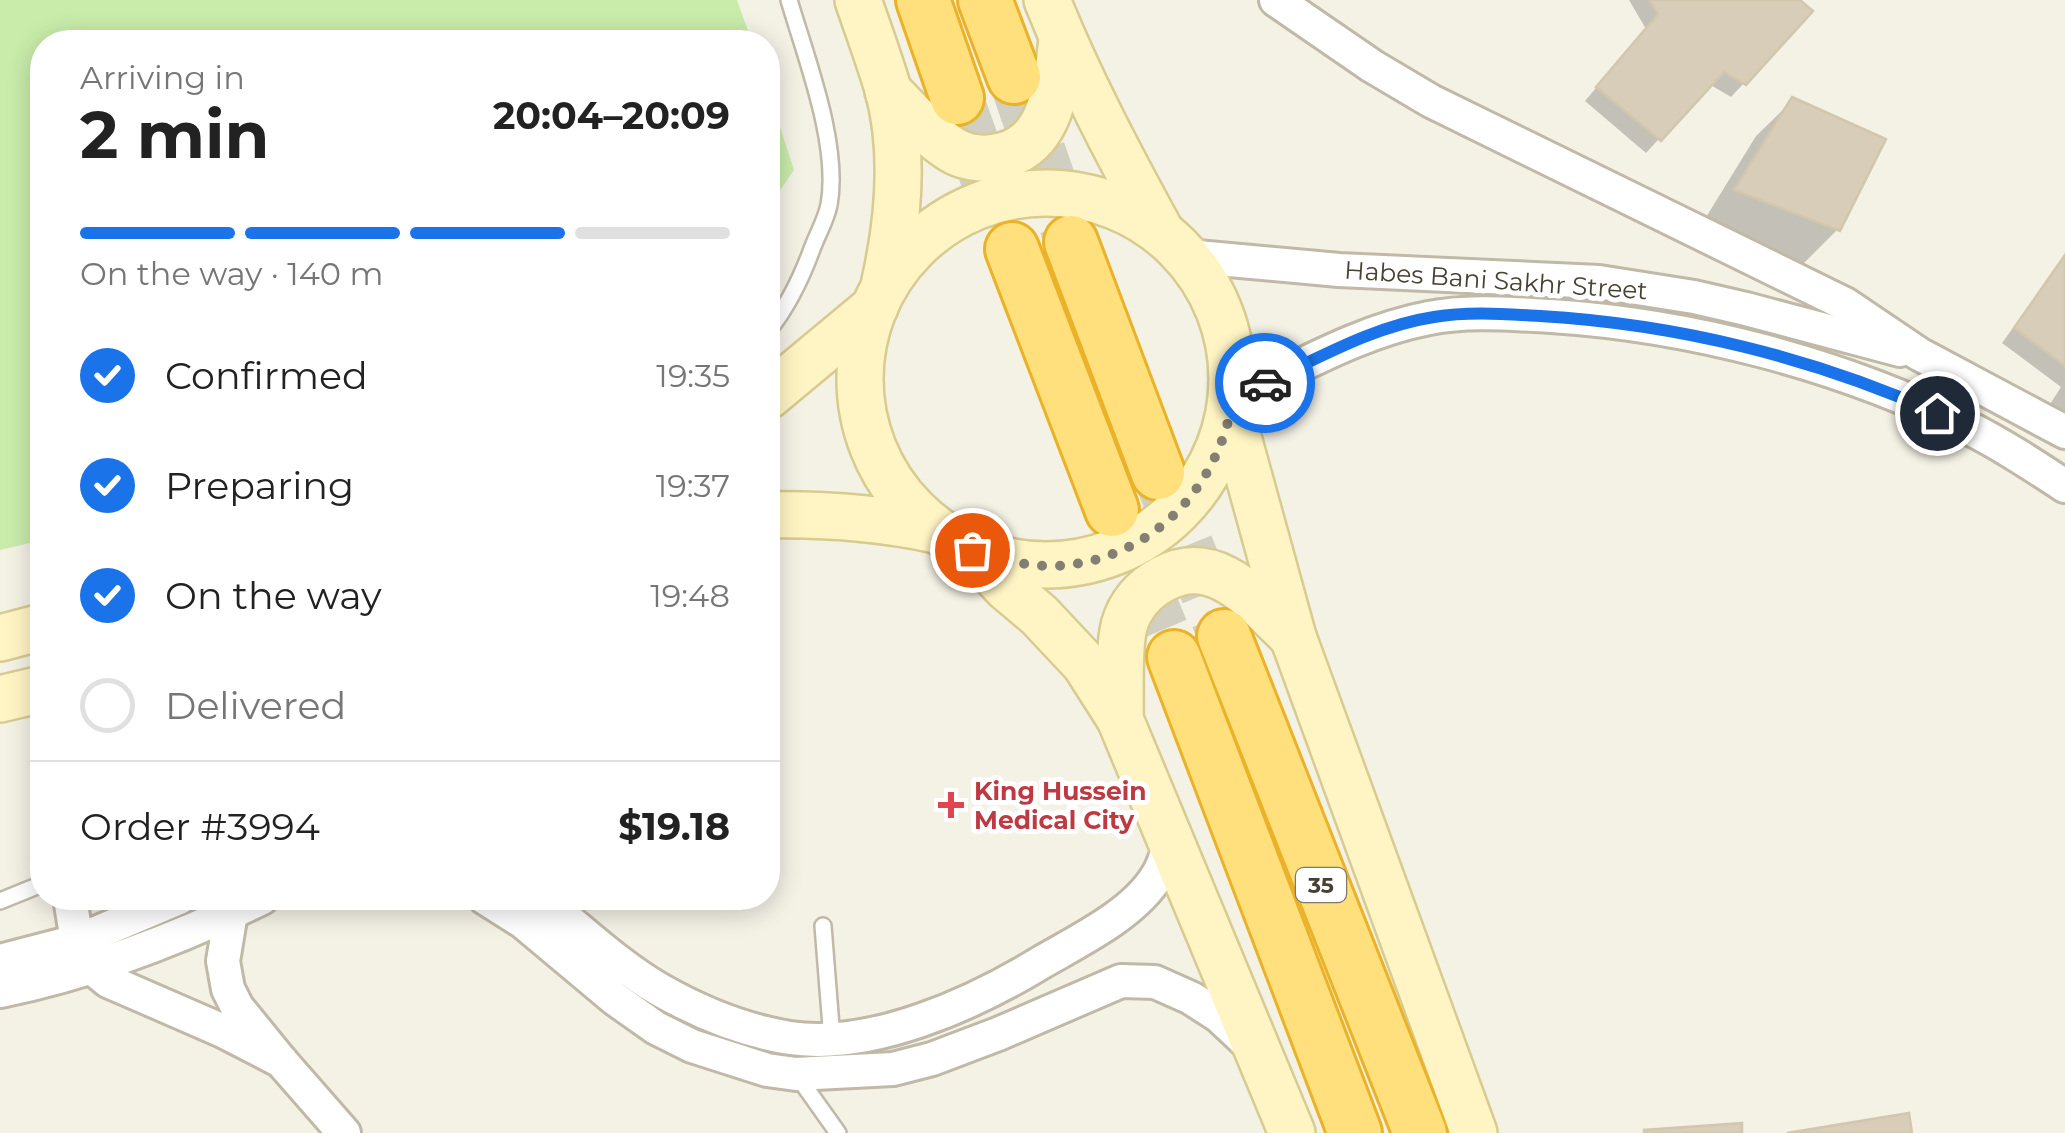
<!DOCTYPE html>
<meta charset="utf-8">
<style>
body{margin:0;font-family:Montserrat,sans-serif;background:#f6f6f6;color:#222;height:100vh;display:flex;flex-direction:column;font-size:38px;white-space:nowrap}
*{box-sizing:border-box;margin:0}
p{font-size:32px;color:#767676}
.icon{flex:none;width:55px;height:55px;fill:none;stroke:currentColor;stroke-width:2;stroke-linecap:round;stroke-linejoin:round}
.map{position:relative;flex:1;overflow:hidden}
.side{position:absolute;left:30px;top:30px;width:750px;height:880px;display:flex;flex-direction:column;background:#fff;border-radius:40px;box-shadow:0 5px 25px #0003}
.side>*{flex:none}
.pin{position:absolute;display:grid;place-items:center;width:85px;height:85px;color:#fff;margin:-42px;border:5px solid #fff;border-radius:50%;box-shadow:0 2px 10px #0007}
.courier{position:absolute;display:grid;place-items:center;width:100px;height:100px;margin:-50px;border:8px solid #1a73e8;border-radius:50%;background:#fff;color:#222;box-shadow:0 2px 12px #0007}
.overview em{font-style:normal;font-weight:700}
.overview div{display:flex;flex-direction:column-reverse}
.overview{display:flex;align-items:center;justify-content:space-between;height:170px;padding:0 50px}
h1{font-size:65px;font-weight:700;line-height:75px}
.bar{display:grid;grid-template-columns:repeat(4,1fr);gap:15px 10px;align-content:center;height:120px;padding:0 50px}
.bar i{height:12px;border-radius:8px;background:#e0e0e0}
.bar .on{background:#1a73e8}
.bar p{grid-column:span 4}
.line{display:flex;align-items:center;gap:25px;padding:0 50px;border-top:2px solid #e0e0e0}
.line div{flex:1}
ol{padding:0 50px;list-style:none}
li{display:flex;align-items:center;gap:30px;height:110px}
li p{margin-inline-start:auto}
li .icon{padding:10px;border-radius:50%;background:#1a73e8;color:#fff;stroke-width:4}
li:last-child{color:#767676}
li i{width:55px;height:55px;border:5px solid #e0e0e0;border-radius:50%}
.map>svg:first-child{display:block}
.green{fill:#c9ecaa}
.shadow{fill:#0003}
.building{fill:#d7cdb9;stroke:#d2c6ac;stroke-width:2.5}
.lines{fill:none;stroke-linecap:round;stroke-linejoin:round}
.trunk-tunnel{stroke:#d1cec2;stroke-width:52;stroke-dasharray:52 26;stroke-linecap:butt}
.service-casing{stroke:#c0b9a7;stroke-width:20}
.minor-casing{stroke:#c0b9a7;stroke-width:38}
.secondary-casing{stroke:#d7cb90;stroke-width:50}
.trunk-casing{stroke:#ebb228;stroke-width:58}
.service{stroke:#fff;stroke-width:15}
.minor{stroke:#fff;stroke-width:32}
.secondary{stroke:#fff5c4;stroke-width:45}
.trunk{stroke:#ffe07c;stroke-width:52}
.done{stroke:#847f72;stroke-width:10;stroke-dasharray:0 18}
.route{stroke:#1a73e8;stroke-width:12}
.health-dot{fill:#e0444e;stroke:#fff;stroke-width:4}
.labels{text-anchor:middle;stroke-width:10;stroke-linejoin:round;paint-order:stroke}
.shield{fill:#fff;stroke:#7e7a71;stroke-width:2.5}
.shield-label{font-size:22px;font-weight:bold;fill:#474134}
.street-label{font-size:25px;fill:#474134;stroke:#fff}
.health-label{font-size:25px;font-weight:bold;fill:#be3a42;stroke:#fff;text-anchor:start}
</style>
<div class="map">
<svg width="2065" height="1133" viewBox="0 0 2065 1133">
<rect width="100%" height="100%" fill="#f4f1e5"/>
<g class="green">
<path d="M0,0H737L752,42H42V540L0,550Z"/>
<path d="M768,90L794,170L768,208Z"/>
</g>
<g class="shadow">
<path d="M1629,0H1796L1744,83L1731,97L1709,84L1646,153L1585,101L1646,29Z"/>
<path d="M1793,100L1838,229L1801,266L1700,227L1756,136Z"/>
<path d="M2065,256V419L2047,409L2061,387L2002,343Z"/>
</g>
<g class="building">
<path d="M1649,0H1800L1813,11L1746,85L1724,72L1661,141L1596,87L1658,14Z"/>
<path d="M1792,97L1886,139L1840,231L1734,190Z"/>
<path d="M2065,255V366L2014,328Z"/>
<path d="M1909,1113L1912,1133H1787Z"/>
<path d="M1742,1123V1133H1644V1130Z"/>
</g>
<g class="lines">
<g class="trunk-tunnel">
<path d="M1014,77L1071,242"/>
<path d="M957,98L1012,249"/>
<path d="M1158,473L1224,636"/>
<path d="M1112,510L1174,657"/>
</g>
<defs>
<g id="service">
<path d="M768,331C788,306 801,279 812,249C817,235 826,220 829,205C840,145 806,58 789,0"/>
<path d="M0,901L42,884"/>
<path d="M823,926L832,1039"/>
<path d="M796,1074L838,1133"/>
</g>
<g id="minor">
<path d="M1276,0L1372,66L1431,101L1845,304L1919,354L2065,432"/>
<path d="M1186,256L1339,270L1599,282L1694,297L1746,309L1900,350"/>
<path d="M1233,398C1296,369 1360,331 1429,318C1469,310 1511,314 1551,316C1691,325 1841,364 1967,427C2001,444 2033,465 2065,486"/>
<path d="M70,898L77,941L91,967L108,981L223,1031L281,1061"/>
<path d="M485,898L523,922L615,999L656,1028L692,1046L767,1070L796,1074L893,1069L932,1059L998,1034L1121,981L1155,982L1191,998L1219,1016L1250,1045"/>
<path d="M541,898C580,929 618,966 662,991C701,1013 746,1031 790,1038C872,1050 973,1004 1042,962C1080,940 1134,914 1157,876C1164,866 1167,852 1171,841"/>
<path d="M231,913L223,961L228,989L237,1007L281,1061L344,1133"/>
<path d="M0,961L77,941L179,898"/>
<path d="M0,991C90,973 180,938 262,898"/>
</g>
<g id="secondary">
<path d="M858,0C868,29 879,59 888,89C905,152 899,218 885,281"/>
<path d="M1047,0C1079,80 1120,157 1161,232"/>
<path d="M888,91C908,110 927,134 951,149C963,157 981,160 996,157C1053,148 1056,86 1062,40"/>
<circle cx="1046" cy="379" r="186"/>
<path d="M768,396L875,307"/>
<path d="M1231,412L1293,637L1474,1133"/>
<path d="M768,515C825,514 880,518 936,530"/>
<path d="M973,552L1007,588L1039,615L1085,664L1120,719L1292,1133"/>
<path d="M0,638L42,627"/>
<path d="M0,699L42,689"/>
<path d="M1120,719C1121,692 1118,651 1124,626C1130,605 1144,589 1163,579C1217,550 1256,603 1293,637"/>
</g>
<g id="trunk">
<path d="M923,0L957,98"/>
<path d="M985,0L1014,77"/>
<path d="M1071,242L1158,473"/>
<path d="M1012,249L1112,510"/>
<path d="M1224,636L1420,1133"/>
<path d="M1174,657L1355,1133"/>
</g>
</defs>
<use href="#service" class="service-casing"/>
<use href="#minor" class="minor-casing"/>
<use href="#secondary" class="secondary-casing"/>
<use href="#trunk" class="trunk-casing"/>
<use href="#service" class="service"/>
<use href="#minor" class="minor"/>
<use href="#secondary" class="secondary"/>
<use href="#trunk" class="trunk"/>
</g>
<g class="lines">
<path class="done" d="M972,550C999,559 1027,567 1056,566C1150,561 1219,489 1233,398L1265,383"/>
<path class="route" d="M1265,383C1319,358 1374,326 1434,317C1469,311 1505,314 1540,316C1676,324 1812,357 1937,413"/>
</g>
<path class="health-dot" d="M946 790h10v10h10v10h-10v10h-10v-10h-10v-10h10z"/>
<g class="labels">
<rect class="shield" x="1296" y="868" width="50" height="34" rx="8"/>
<g class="shield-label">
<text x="1321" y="893">35</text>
</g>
<g class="street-label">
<text transform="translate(1496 280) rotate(4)" y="9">Habes Bani Sakhr Street</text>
</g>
<g class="health-label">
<text x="974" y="800">King Hussein<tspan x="974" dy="29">Medical City</tspan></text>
</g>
</g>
</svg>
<div class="pin" style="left:972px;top:550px;background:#ea580c"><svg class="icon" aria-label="bag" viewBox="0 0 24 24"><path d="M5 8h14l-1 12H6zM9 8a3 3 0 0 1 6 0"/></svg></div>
<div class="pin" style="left:1937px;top:413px;background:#1f2937"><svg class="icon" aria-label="home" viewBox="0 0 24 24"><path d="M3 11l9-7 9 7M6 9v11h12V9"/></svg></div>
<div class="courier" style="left:1265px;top:383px"><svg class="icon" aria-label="car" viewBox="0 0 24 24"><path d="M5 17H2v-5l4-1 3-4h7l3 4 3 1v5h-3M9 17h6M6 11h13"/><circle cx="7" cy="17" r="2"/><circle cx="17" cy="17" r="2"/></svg></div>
<section class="side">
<div class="overview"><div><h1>2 min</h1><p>Arriving in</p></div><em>20:04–20:09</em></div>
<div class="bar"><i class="on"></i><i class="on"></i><i class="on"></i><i></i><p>On the way · 140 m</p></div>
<ol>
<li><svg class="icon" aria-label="check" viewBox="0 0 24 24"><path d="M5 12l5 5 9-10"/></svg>Confirmed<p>19:35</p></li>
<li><svg class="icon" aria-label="check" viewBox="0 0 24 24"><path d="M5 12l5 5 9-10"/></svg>Preparing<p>19:37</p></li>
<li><svg class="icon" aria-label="check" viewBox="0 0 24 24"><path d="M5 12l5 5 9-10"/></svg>On the way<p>19:48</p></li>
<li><i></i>Delivered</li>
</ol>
<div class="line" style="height:130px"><div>Order #3994</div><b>$19.18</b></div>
</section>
</div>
